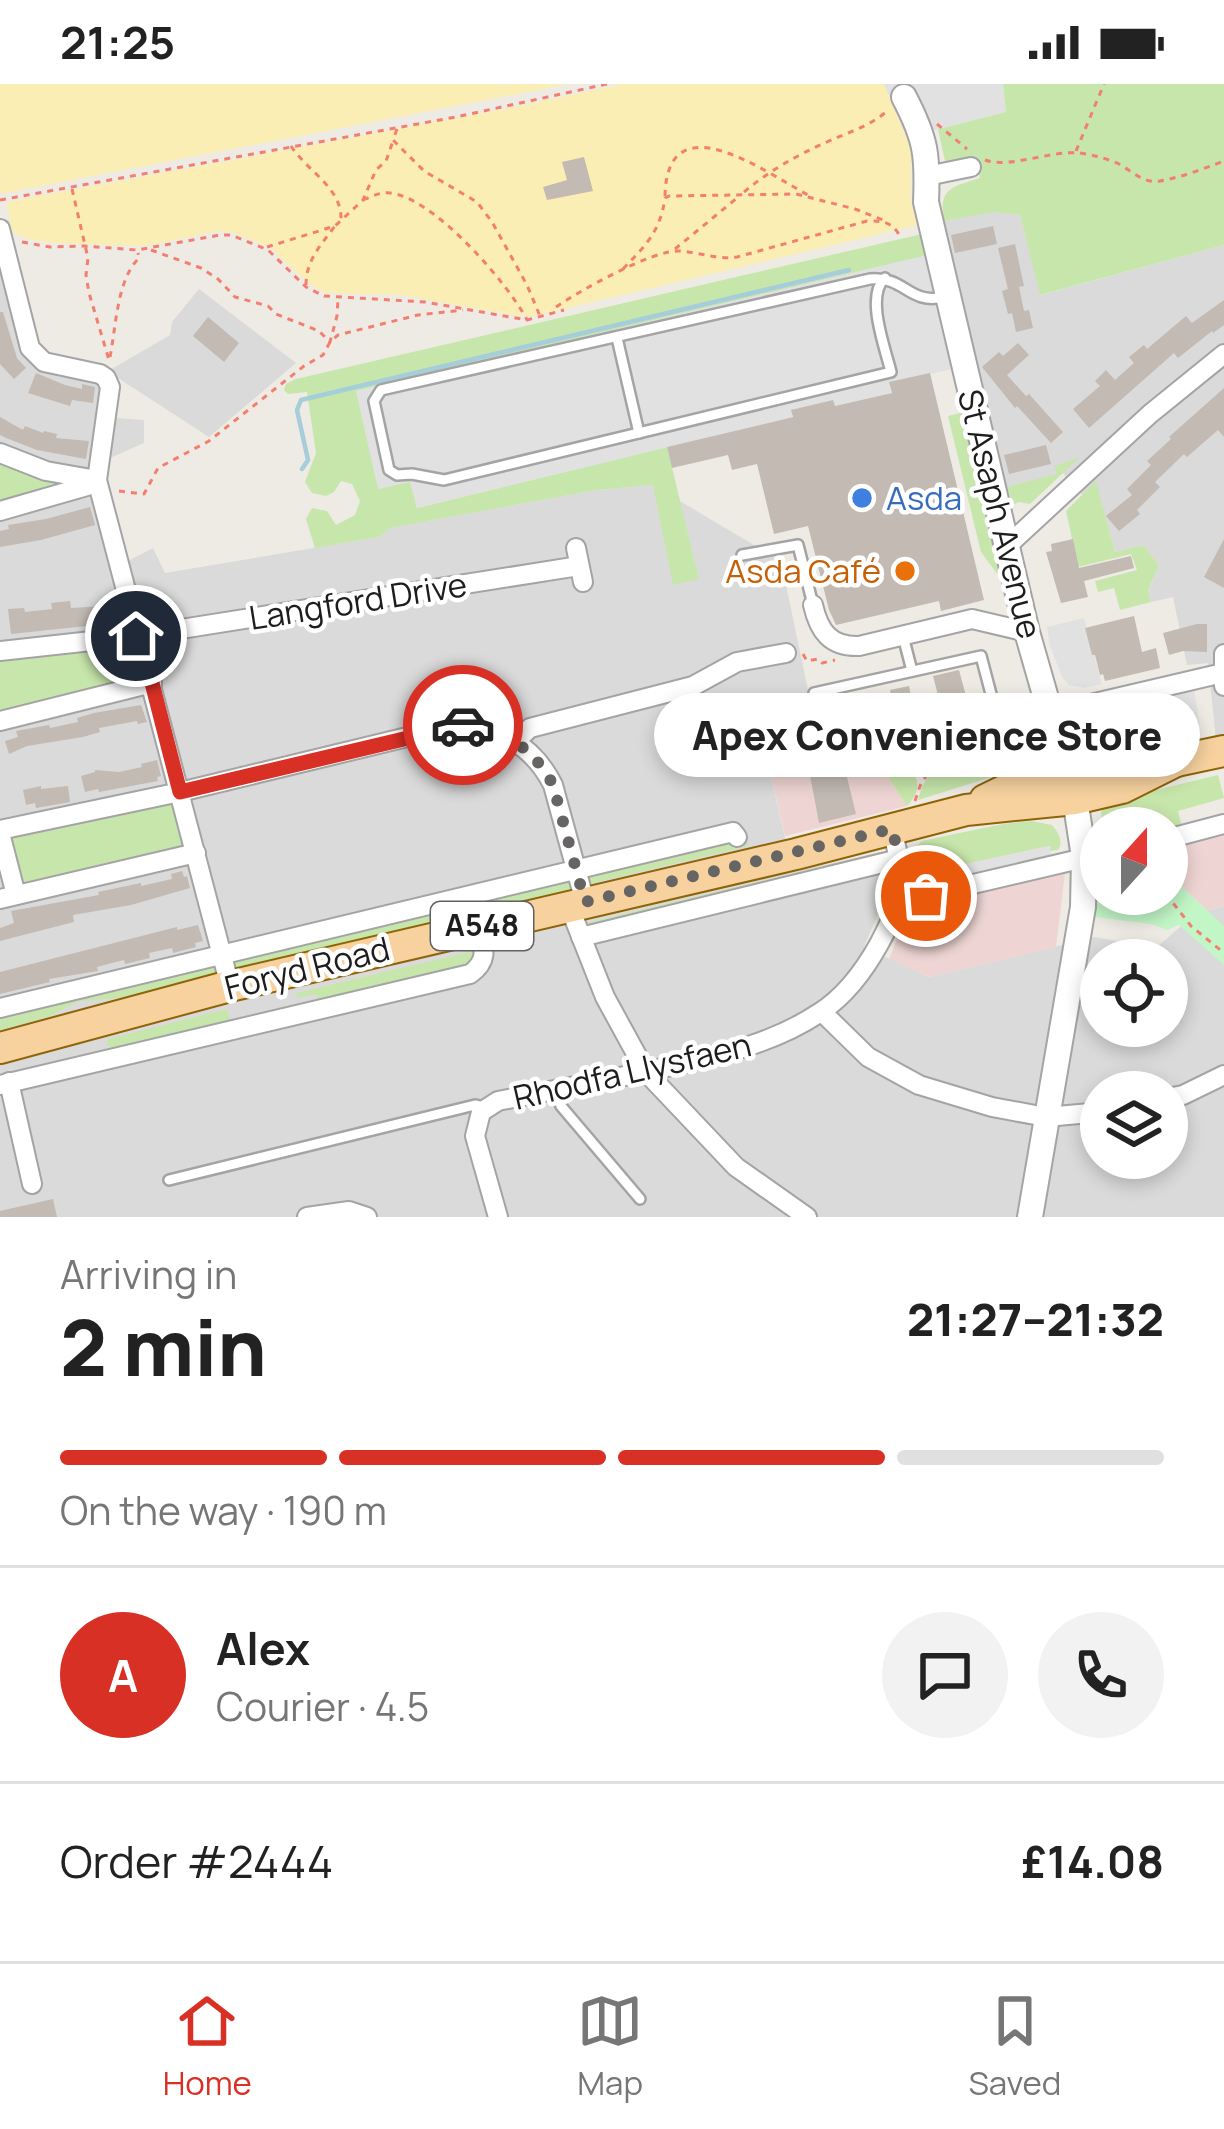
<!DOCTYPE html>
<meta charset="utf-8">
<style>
body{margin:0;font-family:Manrope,sans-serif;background:#f2f2f2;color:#222;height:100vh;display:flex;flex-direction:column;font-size:45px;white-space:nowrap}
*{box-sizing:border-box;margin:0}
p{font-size:39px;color:#767676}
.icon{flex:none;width:66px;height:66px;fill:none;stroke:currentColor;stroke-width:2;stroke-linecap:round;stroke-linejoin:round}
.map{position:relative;height:1133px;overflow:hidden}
.sheet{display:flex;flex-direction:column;background:#fff;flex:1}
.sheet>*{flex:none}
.needle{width:78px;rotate:21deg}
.controls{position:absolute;left:1080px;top:723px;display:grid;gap:24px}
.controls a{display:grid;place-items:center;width:108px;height:108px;border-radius:50%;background:#fff;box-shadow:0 6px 18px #0003;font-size:60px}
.pin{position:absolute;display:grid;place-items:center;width:102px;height:102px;color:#fff;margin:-51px;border:6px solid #fff;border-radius:50%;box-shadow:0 3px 12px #0007}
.courier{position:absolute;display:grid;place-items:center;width:120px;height:120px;margin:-60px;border:9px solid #d93025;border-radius:50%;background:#fff;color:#222;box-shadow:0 3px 15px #0007}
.bubble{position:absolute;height:84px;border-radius:42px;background:#fff;box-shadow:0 6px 18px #0003;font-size:39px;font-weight:800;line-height:84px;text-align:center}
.headline em{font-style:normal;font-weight:800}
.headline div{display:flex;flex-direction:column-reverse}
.headline{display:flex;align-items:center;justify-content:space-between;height:204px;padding:0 60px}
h1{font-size:78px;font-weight:800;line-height:90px}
.bar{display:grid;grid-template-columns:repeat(4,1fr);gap:18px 12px;align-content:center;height:144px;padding:0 60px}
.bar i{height:15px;border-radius:9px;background:#e0e0e0}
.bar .current{background:#d93025}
.bar p{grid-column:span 4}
.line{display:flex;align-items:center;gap:30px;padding:0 60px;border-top:3px solid #e0e0e0}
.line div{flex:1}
.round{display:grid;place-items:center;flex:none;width:126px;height:126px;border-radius:63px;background:#f2f2f2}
.status{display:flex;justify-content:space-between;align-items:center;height:84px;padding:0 60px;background:#fff;direction:ltr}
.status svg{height:33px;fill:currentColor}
.dock{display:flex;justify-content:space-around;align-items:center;height:168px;border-top:3px solid #e0e0e0;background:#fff;font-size:33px;color:#767676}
.dock a{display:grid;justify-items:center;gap:6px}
.dock .current{color:#d93025}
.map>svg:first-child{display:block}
.residential{fill:#dbdada;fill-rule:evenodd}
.commercial{fill:#eed5d3}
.grass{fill:#c7e6ab}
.sand{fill:#fbeeb4}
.park{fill:#c2f6c7}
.parking{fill:#e1e1e1}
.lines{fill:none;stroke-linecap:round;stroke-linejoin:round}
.stream{stroke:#a6cdda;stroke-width:4.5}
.building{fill:#c2bab3}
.service-casing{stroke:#a4a4a4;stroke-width:14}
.minor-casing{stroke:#a4a4a4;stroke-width:22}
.tertiary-casing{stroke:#a4a4a4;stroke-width:28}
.primary-casing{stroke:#8f6407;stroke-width:34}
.path{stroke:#f37f70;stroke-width:3;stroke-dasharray:6 6;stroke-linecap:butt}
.service{stroke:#fff;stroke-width:9}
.minor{stroke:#fff;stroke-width:18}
.tertiary{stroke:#fff;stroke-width:24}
.primary{stroke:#f7d29f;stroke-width:30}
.done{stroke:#666563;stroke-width:12;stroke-dasharray:0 21.6}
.route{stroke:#d93025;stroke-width:15}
.shop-dot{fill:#3f7fe0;stroke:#fff;stroke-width:4.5}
.food-dot{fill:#e8710a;stroke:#fff;stroke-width:4.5}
.labels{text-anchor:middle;stroke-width:9;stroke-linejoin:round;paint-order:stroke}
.shield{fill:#fff;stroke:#616161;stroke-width:3}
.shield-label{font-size:30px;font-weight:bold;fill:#1d1d1d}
.shop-label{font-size:33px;fill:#366cbe;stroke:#fff;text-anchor:start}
.street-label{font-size:33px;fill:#1d1d1d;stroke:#fff}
.food-label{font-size:33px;fill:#c56008;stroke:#fff;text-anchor:end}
</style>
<div class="status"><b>21:25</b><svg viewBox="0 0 49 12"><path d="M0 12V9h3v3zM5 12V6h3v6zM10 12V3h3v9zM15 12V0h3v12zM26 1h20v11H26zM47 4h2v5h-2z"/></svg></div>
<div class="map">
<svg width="1224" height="1133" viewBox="0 0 1224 1133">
<rect width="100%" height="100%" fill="#eeebe4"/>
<g class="residential">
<path d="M994,127L1020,131L1041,211L1224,161V654L1216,656L1208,579L1187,581L1173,513L1151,518L1148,508L1159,481L1143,461L1115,468L1096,399L1082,411L1063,389L1007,403L944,137Z"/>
<path d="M9,136L34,254L49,271L110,286L170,251L172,238L199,205L296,279L209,353L118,294L116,334L144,336V359L110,374L108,385V396L126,478L153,464L165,489L379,453L389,444L597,406L653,401L781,477L814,635L762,654L793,788L881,768L886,811L864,863L929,893L1095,853L1156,864L1196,829L1224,822V1133H0V138ZM1101,876H1167V942H1101ZM1101,1008H1167V1074H1101Z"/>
</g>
<g class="commercial">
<path d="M826,633L857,667L868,664L907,722L785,752L762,653L814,635Z"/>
<path d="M1224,751V822L1207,826L1167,789V765Z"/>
<path d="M1065,789L1056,863L929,893L889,875L910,825Z"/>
</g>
<g class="grass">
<path d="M1003,0H1224V161L1040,211L1020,131L994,128L944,137C938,103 953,103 980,94L974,75L951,79L945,77L938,45L1005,28Z"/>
<path d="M922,150L935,204L378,405L410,397L417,424L667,363L699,495L673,501L653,401L597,406L390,444L379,453L315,464L306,435L312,424L327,427L336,441L355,431L360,417L352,400L341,397L334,408L326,412L312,409L305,398L316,369L307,308L288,310L284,306L286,300L296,295Z"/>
<path d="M964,328L1004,499L981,468L948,332Z"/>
<path d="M1080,373L1030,420L1019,418L1013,421L1007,403L1056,390L1055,382Z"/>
<path d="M0,378L81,397L0,421Z"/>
<path d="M1096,397L1115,468L1143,461L1159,481L1148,507L1151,518L1120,526L1114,504L1098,508L1095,497L1137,486L1131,470L1078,483L1066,427Z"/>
<path d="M131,562L137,566L147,593L0,633V573Z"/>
<path d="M847,627L853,651L862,649L866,660L890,655C903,680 933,695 907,722L869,665L857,668L826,634L814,635Z"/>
<path d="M1035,629L1039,643L1038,672L1030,681L918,716L922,703L938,675L1015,657Z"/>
<path d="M1218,691L1224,714L1178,727L1182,743L1167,747V744H1103L1101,728L1110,717Z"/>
<path d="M175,713L185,763L24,803L19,799L8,754L10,750Z"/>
<path d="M1031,737L1052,741C1058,748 1064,757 1058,766L1050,767V762L927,789L928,797L920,796L917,790L914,767L921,757L1003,740Z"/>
<path d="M725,755L727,761L747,757L748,762L589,800L587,792L591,789Z"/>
<path d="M881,768V771L586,843L590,838Z"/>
<path d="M563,794L571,798L570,805L234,888V877Z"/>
<path d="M478,866L475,878L458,886L319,919L316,910L297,914L296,909Z"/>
<path d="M212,881L219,891L122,914L79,917L48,933L0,946V931Z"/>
<path d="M227,925L231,940L115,968L106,960L108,955Z"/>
</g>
<g class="sand">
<path d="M0,0H570L0,110Z"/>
<path d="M623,0H884L911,65V118L918,141L534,232L513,231L401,211L325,209L308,199L271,164L232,148L218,147L145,162L54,159L27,155L11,147L7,118L510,24Z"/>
</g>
<path class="park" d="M1167,789L1224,842V881L1179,841L1167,846L1151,840L1095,833L1101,796V810H1167Z"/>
<g class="parking">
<path d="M884,0H1003L1006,28L907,53Z"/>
<path d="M927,171L953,285L890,298L891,309L835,322L833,316L792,326V333L417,424L410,398L378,405L356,307Z"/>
<path d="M1084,534L1102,600L1085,604L1069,601L1062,593L1050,562L1047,543Z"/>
<path d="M1194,606L1200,643L1129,662L1121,622Z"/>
<path d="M1049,762L1052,774L930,802L927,788Z"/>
</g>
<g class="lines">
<path class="stream" d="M302,385L308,376L297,326L301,316L849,186"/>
</g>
<g class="building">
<path d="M584,73L593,107L547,116L543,103L567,96L562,78Z"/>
<path d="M993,142L997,160L955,169L951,151Z"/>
<path d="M1015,160L1024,202L1019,203L1024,227L1029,226L1033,244L1016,248L1012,229L1008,230L1002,207L1008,205L998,164Z"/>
<path d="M1224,216V241L1213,249L1212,247L1178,274L1174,269L1089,344L1073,325L1100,302L1095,297L1106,286L1115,296L1134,279L1129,273L1144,261L1147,265L1186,232L1192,239Z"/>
<path d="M0,228H3L17,274L26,284L14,295L0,280Z"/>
<path d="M208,233L239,259L224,278L193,252Z"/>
<path d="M1018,259L1029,271L1007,291L1026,312L1029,310L1063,348L1051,359L1017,322L1015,324L982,283L999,268L1003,272Z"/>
<path d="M36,289L65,301L82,305V300L95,303L93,319L72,316L70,322L28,309Z"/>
<path d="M930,289L984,516L941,527L939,517L836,541L829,526L808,442L774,450L757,380L732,386L728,371L672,384L667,363L793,333L791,326L833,316L835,322L892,309L889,298Z"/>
<path d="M1224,304V353L1218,346L1187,373L1184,370L1155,398L1160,403L1137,426L1140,430L1119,447L1106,432L1132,411L1127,405L1151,381L1147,377L1171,355L1169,353Z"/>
<path d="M0,333L23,346L25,342L43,349L44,347L57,350L56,354L89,357L86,375L37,366L6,354L0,351Z"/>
<path d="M1046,361L1051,380L1009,390L1004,371Z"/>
<path d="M90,423L95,441L41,456L0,463V447L9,445L8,441L46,435Z"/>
<path d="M1073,455L1079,484L1131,472L1134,484L1084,497L1088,513L1061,519L1046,468L1052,467L1051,460Z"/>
<path d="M1224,455V504L1204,493Z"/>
<path d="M70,517L71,524L104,522V519L115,518L119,532H115V539L11,550L8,525L24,524L25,528L52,525L51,519Z"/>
<path d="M1134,532L1142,568L1156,564L1160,584L1105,597L1103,590L1100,591L1095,571H1092L1085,544Z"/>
<path d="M1197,540H1207V568L1183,567L1169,571L1163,549Z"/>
<path d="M959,586L969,623L943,630L933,592Z"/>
<path d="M909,602L915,631L895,634L890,606Z"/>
<path d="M141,621L147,638L138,640L137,637L99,644L100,648L83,653L27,662L9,670L5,657L18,653L16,647L49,641L50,644L78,638L77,634L94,629Z"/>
<path d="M157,676L161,692L157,693L158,697L99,708L98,705L85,708L81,692L95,688V686L119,688L142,683L141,680Z"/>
<path d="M843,677L856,730L819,739L809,686Z"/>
<path d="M41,702V705L68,702L70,718L36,724L35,719L26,721L23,706Z"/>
<path d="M182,787L184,793L187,792L190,804L131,821L73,831L74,838L0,857V844L14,839L11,827L99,811L98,808L141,799V802L172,795L171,790Z"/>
<path d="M198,841L203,857L195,859L196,863L173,869L172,864L149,869L150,874L125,880L124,876L112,879L97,883L98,887L49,895L50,898L0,910V888L177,843V846Z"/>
<path d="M53,1115L57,1133H0V1127Z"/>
</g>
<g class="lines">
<defs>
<g id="service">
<path d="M885,194C865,212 885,263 891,288L444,396L412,390L397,391L389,386L374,317L381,306L870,195C906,192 908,221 944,213"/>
<path d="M617,254L639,349"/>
<path d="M742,471L798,461L813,521"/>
<path d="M903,552L912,587"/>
<path d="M814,609L981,572L991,610"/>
<path d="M556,1007L561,1022L640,1115"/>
<path d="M169,1096L475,1021L484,1023"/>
</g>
<g id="minor">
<path d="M927,92L971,83"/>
<path d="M0,145L30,264L44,278L100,290L106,294L110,303L97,396L230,902"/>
<path d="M0,369L46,387L97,396L87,402L0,427"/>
<path d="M1007,462L1150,330L1224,270"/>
<path d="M576,464L583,498"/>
<path d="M813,521C819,547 830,563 859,562L972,535L1027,548"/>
<path d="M0,567L137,552L579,482"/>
<path d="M1224,570V602"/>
<path d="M1052,629L1223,589"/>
<path d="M0,637L152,599"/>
<path d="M516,657L530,644L693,602L737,578L786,569"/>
<path d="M0,746L180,708L453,642C497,641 533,661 553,701L585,818"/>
<path d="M0,749L16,811"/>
<path d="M1167,755L1224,740"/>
<path d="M901,808L926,811L1101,770"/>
<path d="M0,815L196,769"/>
<path d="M569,822L605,913L646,988L736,1083L807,1133"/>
<path d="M581,853L899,775"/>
<path d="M0,924L733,748L737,753"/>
<path d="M822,928L868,973L919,1001L992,1023L1046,1033L1101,1028"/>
<path d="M9,998L32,1100"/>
<path d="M0,1001L470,890C489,877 484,864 479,843"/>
<path d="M1167,1014L1183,1011L1224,991"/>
<path d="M307,1133L349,1127L367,1133"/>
<path d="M498,1133L475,1052L481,1028L498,1017C559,1005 620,994 680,980C729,969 777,957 819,929C846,912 864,887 879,860C905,812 905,797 892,745"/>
</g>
<path id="tertiary" d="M904,13C926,55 928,71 926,118L1027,548L1075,715L1084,773L1083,823L1030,1133"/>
<g id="primary">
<path d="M985,716L1020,699L1065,688L1117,680L1176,677L1224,667"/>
<path d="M0,964L230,902L796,770L966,726L1075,715L1122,704L1176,677"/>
</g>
</defs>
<use href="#service" class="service-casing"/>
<use href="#minor" class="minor-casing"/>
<use href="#tertiary" class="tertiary-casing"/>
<use href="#primary" class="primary-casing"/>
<g class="path">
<path d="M937,40L967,65"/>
<path d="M397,45L393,56L424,87L477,118L492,138L527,201L540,232"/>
<path d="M291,62C307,87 342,104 341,135"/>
<path d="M1076,67L1104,0"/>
<path d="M985,76C1009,85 1051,66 1080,69C1093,71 1105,74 1117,79C1131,86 1143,100 1160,97C1182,93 1203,85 1224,77"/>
<path d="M72,105L88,174L86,191L89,209L109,276"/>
<path d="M744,108C769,87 797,71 827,58C848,48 869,43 887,27"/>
<path d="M665,112C667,16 765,88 808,111"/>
<path d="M0,116L456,33L607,0"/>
<path d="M363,116C372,112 380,108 390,109C433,113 508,199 527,236"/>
<path d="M22,158L50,163L84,162L137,166L220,151H231L268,166L306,203L324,212L425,218L527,236L564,226"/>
<path d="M267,163L335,142L363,116L376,86L386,77L393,57"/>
<path d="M675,165L737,114"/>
<path d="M151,166L201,184L218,195L235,213L268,222L276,230L319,247L330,258L337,232L338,216"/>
<path d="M623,185C646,161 660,148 665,114L669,112L796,110L855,125L883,136"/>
<path d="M306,201C306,176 321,161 335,142"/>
<path d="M556,223C579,207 652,166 679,167C699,168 717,176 737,173L867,137C883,137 891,137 900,152"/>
<path d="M110,273C116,243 117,195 139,174L138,169"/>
<path d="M119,407L144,410L158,384L209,357L304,282L323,271L330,258L338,251L418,231L463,226"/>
<path d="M803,570L807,577L818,575L822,579L835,576"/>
<path d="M1113,633L1114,660"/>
<path d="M915,717L920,702L938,672L1014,655L1031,632"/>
<path d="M1127,728L1130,744"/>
<path d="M1160,810L1168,817"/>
<path d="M1166,810L1191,842L1224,869"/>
</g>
<use href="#service" class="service"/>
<use href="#minor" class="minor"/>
<use href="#tertiary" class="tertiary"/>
<use href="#primary" class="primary"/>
</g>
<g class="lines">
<path class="done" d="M463,641C503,643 535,666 553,701L585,818L892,745L902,784V808L926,812"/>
<path class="route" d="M136,552L152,599L180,708L463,641"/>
</g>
<circle class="shop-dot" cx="862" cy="414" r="12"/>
<circle class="food-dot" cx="905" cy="487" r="12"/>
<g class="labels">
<rect class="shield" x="431" y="818" width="102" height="48" rx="9"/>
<g class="shield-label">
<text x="482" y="852">A548</text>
</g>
<g class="shop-label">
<text x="886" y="426">Asda</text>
</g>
<g class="street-label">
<text transform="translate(1000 430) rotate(76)" y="12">St Asaph Avenue</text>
<text transform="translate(358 517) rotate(-9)" y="12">Langford Drive</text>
<text transform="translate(307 884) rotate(-14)" y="12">Foryd Road</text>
<text transform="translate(632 987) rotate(-13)" y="12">Rhodfa Llysfaen</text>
</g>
<g class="food-label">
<text x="881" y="499">Asda Café</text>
</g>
</g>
</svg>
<div class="controls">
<a><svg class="needle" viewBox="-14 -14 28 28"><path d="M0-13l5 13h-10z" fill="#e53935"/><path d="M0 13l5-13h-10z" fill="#767676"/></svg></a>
<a><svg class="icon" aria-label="locate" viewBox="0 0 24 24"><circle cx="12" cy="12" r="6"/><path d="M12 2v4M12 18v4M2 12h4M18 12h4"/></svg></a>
<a><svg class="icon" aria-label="layers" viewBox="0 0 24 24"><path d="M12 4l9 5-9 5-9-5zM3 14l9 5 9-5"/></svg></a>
</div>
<div class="pin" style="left:926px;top:812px;background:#ea580c"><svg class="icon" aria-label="bag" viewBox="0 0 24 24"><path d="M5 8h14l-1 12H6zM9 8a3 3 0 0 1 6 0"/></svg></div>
<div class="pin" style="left:136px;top:552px;background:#1f2937"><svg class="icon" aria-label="home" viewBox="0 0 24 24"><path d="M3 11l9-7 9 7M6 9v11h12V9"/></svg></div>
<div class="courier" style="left:463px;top:641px"><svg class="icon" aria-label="car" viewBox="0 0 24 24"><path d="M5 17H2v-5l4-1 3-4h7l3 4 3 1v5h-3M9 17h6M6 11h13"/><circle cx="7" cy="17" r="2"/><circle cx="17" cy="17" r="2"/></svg></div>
<div class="bubble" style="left:654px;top:609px;width:546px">Apex Convenience Store</div>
</div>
<section class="sheet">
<div class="headline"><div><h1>2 min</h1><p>Arriving in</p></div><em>21:27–21:32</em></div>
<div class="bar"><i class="current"></i><i class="current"></i><i class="current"></i><i></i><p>On the way · 190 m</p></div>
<div class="line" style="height:216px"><b class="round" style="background:#d93025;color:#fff">A</b><div><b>Alex</b><p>Courier · 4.5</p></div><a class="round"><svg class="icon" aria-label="chat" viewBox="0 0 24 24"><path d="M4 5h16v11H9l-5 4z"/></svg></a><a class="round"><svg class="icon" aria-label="phone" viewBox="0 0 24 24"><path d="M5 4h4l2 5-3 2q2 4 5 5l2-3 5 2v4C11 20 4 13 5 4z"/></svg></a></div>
<div class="line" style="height:156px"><div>Order #2444</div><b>£14.08</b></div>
</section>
<nav class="dock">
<a class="current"><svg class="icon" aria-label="home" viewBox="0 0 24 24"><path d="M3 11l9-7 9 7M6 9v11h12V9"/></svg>Home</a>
<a><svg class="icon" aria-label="map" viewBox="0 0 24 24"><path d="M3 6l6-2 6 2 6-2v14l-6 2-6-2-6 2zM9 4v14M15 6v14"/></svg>Map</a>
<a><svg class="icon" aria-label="saved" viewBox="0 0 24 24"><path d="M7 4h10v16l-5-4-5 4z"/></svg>Saved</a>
</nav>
